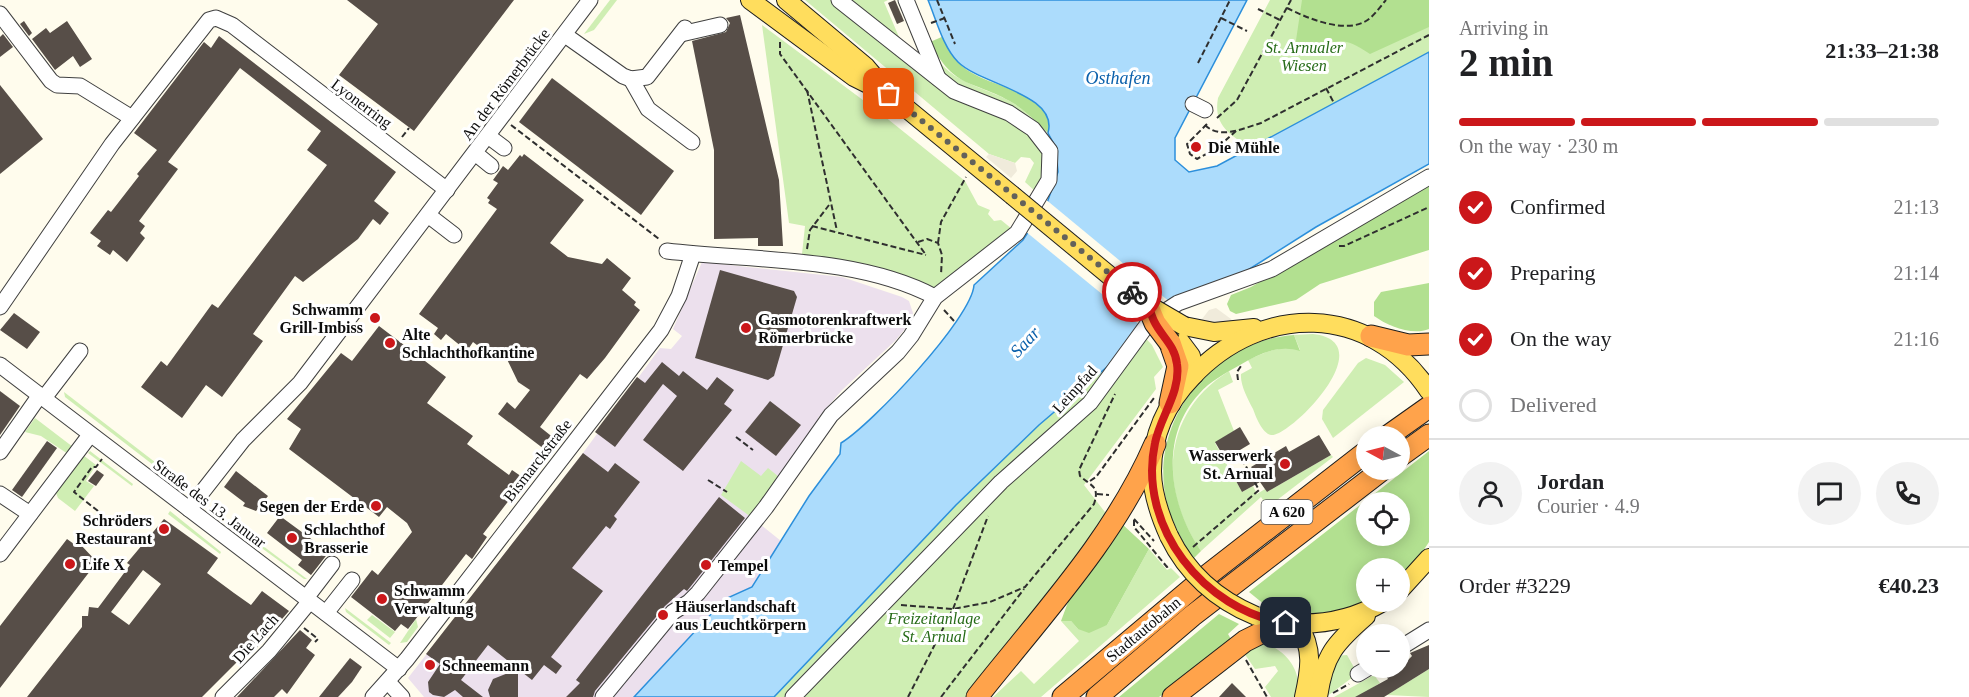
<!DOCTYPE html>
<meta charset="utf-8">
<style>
body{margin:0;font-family:Georgia,serif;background:#f2f2f2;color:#202124;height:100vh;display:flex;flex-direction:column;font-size:22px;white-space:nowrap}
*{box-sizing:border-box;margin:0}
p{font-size:20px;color:#757577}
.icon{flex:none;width:33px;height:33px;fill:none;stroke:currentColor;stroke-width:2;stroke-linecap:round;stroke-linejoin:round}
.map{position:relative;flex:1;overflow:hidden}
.side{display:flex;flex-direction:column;background:#fff;width:540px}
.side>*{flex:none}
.needle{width:39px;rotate:277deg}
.fabs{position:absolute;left:1356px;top:426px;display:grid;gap:12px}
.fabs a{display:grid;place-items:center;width:54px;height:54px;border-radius:50%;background:#fff;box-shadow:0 3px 15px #0003;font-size:30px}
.pin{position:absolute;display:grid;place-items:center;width:51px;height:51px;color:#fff;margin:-26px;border-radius:12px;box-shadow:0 3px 9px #0006}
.courier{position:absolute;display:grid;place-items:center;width:60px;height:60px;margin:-30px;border:4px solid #cb171a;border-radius:50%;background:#fff;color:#222;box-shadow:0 2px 8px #0007}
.head em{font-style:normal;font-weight:800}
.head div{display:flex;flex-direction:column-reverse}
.head{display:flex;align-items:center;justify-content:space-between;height:102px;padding:0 30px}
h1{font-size:39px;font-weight:800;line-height:45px}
.bar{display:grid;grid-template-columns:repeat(4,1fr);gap:9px 6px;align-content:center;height:72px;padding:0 30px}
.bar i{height:8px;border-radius:4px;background:#e0e0e0}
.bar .selected{background:#cb171a}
.bar p{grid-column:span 4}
.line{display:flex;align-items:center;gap:15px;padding:0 30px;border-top:2px solid #e0e0e0}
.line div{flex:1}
.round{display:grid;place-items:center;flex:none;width:63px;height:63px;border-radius:32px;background:#f2f2f2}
ol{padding:0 30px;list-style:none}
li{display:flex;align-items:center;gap:18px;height:66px}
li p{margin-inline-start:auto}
li .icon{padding:6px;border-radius:50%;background:#cb171a;color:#fff;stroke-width:4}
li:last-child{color:#757577}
li i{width:33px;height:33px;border:3px solid #e0e0e0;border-radius:50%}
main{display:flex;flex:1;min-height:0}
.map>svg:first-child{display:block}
.industrial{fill:#ece0ed}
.green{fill:#cfeeb3}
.forest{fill:#b2e090;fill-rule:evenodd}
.plaza{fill:#f0ebdb}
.water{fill:#acdcfc;stroke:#2c8fdb;stroke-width:1.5}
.pier{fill:#fffced}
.building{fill:#574e48;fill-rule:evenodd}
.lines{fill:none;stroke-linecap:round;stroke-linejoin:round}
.minor-casing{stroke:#404040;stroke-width:17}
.major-casing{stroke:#1e1e1e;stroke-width:20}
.highway-casing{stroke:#1e1e1e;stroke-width:23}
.path{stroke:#2f2f2f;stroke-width:2;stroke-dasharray:6 3;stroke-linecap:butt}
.minor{stroke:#fff;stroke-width:15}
.major{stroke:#ffdd5d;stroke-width:18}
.highway{stroke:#ffa34b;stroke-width:21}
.major-bridge-casing{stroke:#1e1e1e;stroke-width:20;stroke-linecap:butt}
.highway-bridge-casing{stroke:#1e1e1e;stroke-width:23;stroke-linecap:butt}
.major-bridge{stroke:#ffdd5d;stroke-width:18}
.highway-bridge{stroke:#ffa34b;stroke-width:21}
.done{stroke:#62615b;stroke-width:6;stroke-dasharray:0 10.8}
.route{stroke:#cb171a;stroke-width:8}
.poi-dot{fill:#cb171a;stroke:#fff;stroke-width:2}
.labels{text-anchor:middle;stroke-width:6;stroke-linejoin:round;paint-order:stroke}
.shield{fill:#fff;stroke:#565656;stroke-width:1.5}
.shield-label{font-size:15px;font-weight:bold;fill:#0d0d0d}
.park-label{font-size:16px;font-style:italic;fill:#266b17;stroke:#fff}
.street-label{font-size:16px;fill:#0d0d0d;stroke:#fff}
.poi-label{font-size:16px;font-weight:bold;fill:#0d0d0d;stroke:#fff;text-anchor:start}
.water-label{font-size:18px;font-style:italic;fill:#0a60ab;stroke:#fff}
</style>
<main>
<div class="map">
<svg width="1429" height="697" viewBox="0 0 1429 697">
<rect width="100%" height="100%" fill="#fffced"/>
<path class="industrial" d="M702,262L842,277L902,297L909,301L913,313L911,322L895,341L842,390L818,418V424L751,517L781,541L752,587L725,599L634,697H424L408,678L583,453L660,348L671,349L682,336L673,329Z"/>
<g class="green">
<path d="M610,0H617L594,30L584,34Z"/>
<path d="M805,0H888L884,2L899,37L886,43L1008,118L1043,147L1045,169L1036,192L1025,182L1034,163L1030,158L1021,157L1015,163L989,154Z"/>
<path d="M1270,0H1429V52L1251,148C1230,135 1213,125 1218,98Z"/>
<path d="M762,25L879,112L965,181L978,205L990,210L988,214L994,221L1001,220L1012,229L935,287L927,288L857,265L802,254L805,226L789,223Z"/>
<path d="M930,42C934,49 937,60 943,66C963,86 990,89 1013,103C1025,110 1034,121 1043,131L944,78Z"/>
<path d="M1136,328L1152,345L1163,367L1154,377L1156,389L1084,485L1108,516L967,697H774L956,505L1039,425L1114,361Z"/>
<path d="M1313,334C1385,342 1288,439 1271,435C1262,433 1256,417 1253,409C1248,399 1240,385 1241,374L1252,368L1248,360C1265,352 1281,345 1300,350L1294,335Z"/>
<path d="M1366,358L1385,365L1404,382L1333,438L1322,419L1323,410L1358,363Z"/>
<path d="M1229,371L1233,382L1218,390L1234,431L1215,443L1242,492L1253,486L1257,494L1265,489L1267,492L1331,455L1333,457L1268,507L1261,497L1201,551C1158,489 1162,413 1229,371Z"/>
<path d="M64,392L186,486L178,484L65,397Z"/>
<path d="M35,418L73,447L68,454L41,436L25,432Z"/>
<path d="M90,451L133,484L132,486L88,453Z"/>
<path d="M83,455L96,465L86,481L94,486L75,511L58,498L56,493Z"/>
<path d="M741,461L761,476L768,468L779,477L751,517L721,495Z"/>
<path d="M170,511L221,552L220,554L168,514Z"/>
<path d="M259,543L307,579H304L259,546Z"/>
<path d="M1149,549L1167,570L1171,568L1180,577L1041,697H993L1021,671L1034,684L1079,641L1061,621H1071L1078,629L1107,625Z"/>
<path d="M345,608L391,643L389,645L346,612Z"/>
<path d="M372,615L395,632L390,638L367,620Z"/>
<path d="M416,619L418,627L407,642L400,643Z"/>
<path d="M1267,644C1289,653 1302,673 1298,697H1271L1265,687L1278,671L1275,666L1255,669L1244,653L1257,645Z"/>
<path d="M1347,655L1356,671L1353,677L1326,697L1334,656Z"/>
<path d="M1429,669V697L1387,695Z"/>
<path d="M1374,675L1380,683L1358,697H1334Z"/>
</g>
<g class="forest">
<path d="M1302,0H1429V27L1370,54C1337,32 1339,43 1305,52L1295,47Z"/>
<path d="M944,36C947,45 951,54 957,61C981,89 1039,85 1051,123L1048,133C1037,123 1026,111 1013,103C973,79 955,91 930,42Z"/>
<path d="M1429,186V250L1320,284L1296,300L1236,314L1230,311L1227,304L1231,295L1251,287Z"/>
<path d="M1429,283V329C1412,336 1388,326 1374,316V302L1381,292Z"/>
<path d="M1294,335L1300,351C1279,344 1259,354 1240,365C1226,373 1210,381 1199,394C1158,438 1170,506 1201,551L1193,559C1179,535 1167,514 1164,487C1156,410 1219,340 1294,335Z"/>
<path d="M1429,451V542L1413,566L1400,579V568H1366L1367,602C1332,615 1296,619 1260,608L1265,605L1249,592ZM1366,502H1400V536H1366Z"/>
<path d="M1121,523L1149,549L1107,625L1089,633L1078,629L1071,621H1061L1074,586Z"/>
<path d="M1219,614L1239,624L1228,634L1232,641L1159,697H1119Z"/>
</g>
<g class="plaza">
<path d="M989,154L1015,163L1017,171L1011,178L986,157Z"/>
<path d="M1216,308L1231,319L1233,323H1199L1209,310Z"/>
</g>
<path class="water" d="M928,0H1247L1175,138V160L1189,172L1217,166L1429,52V164L1316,227L1240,275L1196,291L1039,425L956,505L774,697H634L725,599L752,587L809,496L840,454L841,443C871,425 972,318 974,285L1023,240L1047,203L1058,172L1056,148L1048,133C1059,94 981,85 958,62C943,47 936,19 928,0Z"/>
<path class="pier" d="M1044,198L1171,303L1141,326L1025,231Z"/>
<g class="building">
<path d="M347,0H514L414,131L339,75L378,24Z"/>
<path d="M895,0L904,21L897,24L888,3Z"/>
<path d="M740,15L779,180L783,246H758V238L714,239V150L692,41L726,32L730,23L726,18Z"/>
<path d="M24,21L32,33L29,36L20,24Z"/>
<path d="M67,21L92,59L80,67L73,56L55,70L32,39L46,28L50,33Z"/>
<path d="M3,34L13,47L0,57V37Z"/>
<path d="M219,36L396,172L374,201L389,213L380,225L373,219L358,239L303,282L295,276L253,334L263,341L222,397L206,385L182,418L141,387L161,361L167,366L212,304L218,308L327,165L307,150L321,131L240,68L168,162L178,169L139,221L145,226L140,233L145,238L127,262L113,250L110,255L97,246L101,241L90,233L108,210L111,212L139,176L137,174L157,150L134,133L204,42L211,48Z"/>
<path d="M552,78L674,171L641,215L519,122Z"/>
<path d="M0,85L43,139L0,174Z"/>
<path d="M524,154L584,200L550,243L568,257L602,264L607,258L631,278L622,290L636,302L634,305L640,310L605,358L587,379L580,374L540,427L560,443L554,450L547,445L544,449L498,414L507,402L515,409L530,390L518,382L504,353L494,358L473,342L467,351L446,334L441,340L434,334L438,328L419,314L497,209L488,203L490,200L487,198L498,183L493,180L503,166L508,170L520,155L522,157Z"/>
<path d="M720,270L794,291L797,297L774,376L768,380L695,358Z"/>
<path d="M14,313L40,332L27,349L0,330Z"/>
<path d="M379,326L446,377L427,403L473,436L467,444L509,475L512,470L525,479L519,487L523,490L514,502L510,499L483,534L487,537L472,559L466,554L408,629L401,624L395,631L351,597L372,570L378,575L412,532L407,523L387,507L379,517L289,449L301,429L287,419L341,353L352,361Z"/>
<path d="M662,362L679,376L683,371L707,390L717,377L734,390L724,404L732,410L683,471L643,440L677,396L663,384L615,447L595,432L637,377L645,383Z"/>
<path d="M0,391L20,406L0,435Z"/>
<path d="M770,401L801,425L776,456L745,432Z"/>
<path d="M1240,427L1250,444L1225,459L1215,442Z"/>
<path d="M1319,435L1331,455L1267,492L1260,482L1242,492L1236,481L1254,471L1251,467L1286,446L1289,452Z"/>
<path d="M47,441L57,448L22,497L12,490Z"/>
<path d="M583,453L608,472L615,463L640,482L614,516L617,519L610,529L606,526L572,568L603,591L551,657L562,666L556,674L544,665L532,680L518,669V697H490L488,690L493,679L518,669L488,645L461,680L483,697H463L455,690L444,697L433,695L429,692L428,682L440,664L426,654Z"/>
<path d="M97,470L104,475L96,486L88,481Z"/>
<path d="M236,471L268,496L256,511L243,506L245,503L224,487Z"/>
<path d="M719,497L745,518L691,586L687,591L684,589L665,606L595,691L593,697H566L580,683L576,680Z"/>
<path d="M280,516L329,552L311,575L298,565L302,560L267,533Z"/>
<path d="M164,519L218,558L207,573L234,593L251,605L262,591L289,611L248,658L244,655L202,697H27L82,627V616H88L89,607L98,608L130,565L127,563ZM143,570L161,584L129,625L111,612Z"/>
<path d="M67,539L78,547L80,544L97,562L0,688V626Z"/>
<path d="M300,630L312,640L306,648L315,655L287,694L282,689L274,697H237Z"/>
<path d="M1429,645V669L1384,697H1355L1388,679L1385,674L1400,668L1412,656L1410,653Z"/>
<path d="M350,658L362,667L352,682L338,697H319Z"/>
<path d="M1232,683L1246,697H1219Z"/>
</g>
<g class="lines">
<defs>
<g id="minor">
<path d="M906,0L938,78"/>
<path d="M0,14L51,81L57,85L80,86L132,118"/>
<path d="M681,34L720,25"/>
<path d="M565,35L623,76L631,79L647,77L685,28"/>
<path d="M631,79L648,109L692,142"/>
<path d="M1193,104L1205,110"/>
<path d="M488,136L504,148"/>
<path d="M475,153L491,166"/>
<path d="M428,215L454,235"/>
<path d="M667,251C752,261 858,256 935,297"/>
<path d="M0,307L112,144L209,20L216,18L232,25L447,190"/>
<path d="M0,365L399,669"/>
<path d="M44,398L80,351"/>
<path d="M0,452L40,395"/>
<path d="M0,494L30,514"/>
<path d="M189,509L243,440L300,383L590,0"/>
<path d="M0,554L90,435"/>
<path d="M306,598L332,564"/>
<path d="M326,613L352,580"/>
<path d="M1400,648L1429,630"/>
<path d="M1358,674L1368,668"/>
<path d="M388,682L402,697"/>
<path d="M223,697L269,651L310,601"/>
<path d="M373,697L407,659L661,330L679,296L693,254"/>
<path d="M603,697L673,612L689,602L698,593L766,507L831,415L898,352L911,336L935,297L1017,233L1049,180L1050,151L1033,129L1009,113L954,91L839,0"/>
<path d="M793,697L1001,482L1090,403L1150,321L1178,303L1272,269L1429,177"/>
</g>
<g id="major">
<path d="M750,0L854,77L882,91"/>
<path d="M786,0L866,67L889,94L1012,195"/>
<path d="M1184,326L1214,332L1254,328"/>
<path d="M1176,336L1191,356L1194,375"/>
<path d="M1169,536C1160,516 1152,494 1152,471C1152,434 1167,403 1192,377C1261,303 1370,302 1429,391"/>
<path d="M1400,590L1429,558"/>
<path d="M1267,620C1309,628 1347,623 1383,602"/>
<path d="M1298,624C1314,649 1310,670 1304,697"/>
<path d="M1318,697C1324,655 1335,643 1366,616"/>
</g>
<g id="highway">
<path d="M1371,336L1408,345L1429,344"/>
<path d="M1170,343L1178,366L1170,403"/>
<path d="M1388,436L1429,407"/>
<path d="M1400,456L1429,435"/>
<path d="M977,697C1040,617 1114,539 1155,444"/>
<path d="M1063,697L1209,574L1366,452"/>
<path d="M1097,697L1192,616L1382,470"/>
<path d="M1173,697L1245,641L1281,623"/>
</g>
</defs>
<use href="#minor" class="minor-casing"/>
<use href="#major" class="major-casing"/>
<use href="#highway" class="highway-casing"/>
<g class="path">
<path d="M937,0L955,44"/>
<path d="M1287,8C1307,18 1344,34 1366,21C1373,17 1380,7 1386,0"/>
<path d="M1258,9L1280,20"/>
<path d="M1221,18L1247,31"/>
<path d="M931,23L945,18"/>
<path d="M780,42V54L926,255"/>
<path d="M1198,63L1230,0"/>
<path d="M1326,88L1334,103"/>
<path d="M807,90L837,231"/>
<path d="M1217,118L1237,100L1291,0"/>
<path d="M1207,124L1187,144L1190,154L1197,159L1217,148L1236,131"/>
<path d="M511,125L659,239"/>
<path d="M1205,125C1220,140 1244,128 1261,123L1429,35"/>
<path d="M402,137L409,128"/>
<path d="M812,226L926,255"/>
<path d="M918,242L927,239L938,243L942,255L941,275"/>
<path d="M938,243L941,222L966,177"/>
<path d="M1339,246H1344L1429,207"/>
<path d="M807,249L810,230L829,205"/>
<path d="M944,310L954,321"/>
<path d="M1238,380L1237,372L1241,366"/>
<path d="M736,437L753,450"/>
<path d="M708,480L727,492"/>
<path d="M1090,481L1096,477L1154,398"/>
<path d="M1097,494L1109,495"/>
<path d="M98,511L74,492L92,467H96L102,459"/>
<path d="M1134,519L1154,541"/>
<path d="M1134,520V527L1167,567L1170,565"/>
<path d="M1193,547L1259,490L1243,461"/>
<path d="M901,605L953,609L990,602L1025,587L1094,504C1100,486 1091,486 1080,476L1079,470L1115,394"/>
<path d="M304,628L318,639L315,642"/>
<path d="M1246,660L1267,697"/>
<path d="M1333,693L1349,684"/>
<path d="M908,697L953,609L988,516"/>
<path d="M941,697L1024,589"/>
</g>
<use href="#minor" class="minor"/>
<use href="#major" class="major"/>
<use href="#highway" class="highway"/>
<defs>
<g id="major-bridge">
<path d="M1012,195L1156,314"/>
<path d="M1148,305L1184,326"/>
<path d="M1169,536C1188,575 1217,600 1256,616"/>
</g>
<path id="highway-bridge" d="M1147,304L1155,323L1170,343"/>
</defs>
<use href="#major-bridge" class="major-bridge-casing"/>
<use href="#highway-bridge" class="highway-bridge-casing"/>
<use href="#major-bridge" class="major-bridge"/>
<use href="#highway-bridge" class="highway-bridge"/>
</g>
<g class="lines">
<path class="done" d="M889,94L1132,292"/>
<path class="route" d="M1132,292C1136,296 1143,299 1146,304C1150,308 1151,315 1154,321C1161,336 1175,345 1177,364C1181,392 1160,417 1155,443C1137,526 1204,611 1286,623"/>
</g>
<g class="poi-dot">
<circle cx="1196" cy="147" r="6"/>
<circle cx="375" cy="318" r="6"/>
<circle cx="746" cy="328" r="6"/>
<circle cx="390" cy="343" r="6"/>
<circle cx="1285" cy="464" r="6"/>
<circle cx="376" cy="506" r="6"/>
<circle cx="164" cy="529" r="6"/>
<circle cx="292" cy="538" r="6"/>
<circle cx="70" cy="564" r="6"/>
<circle cx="706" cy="565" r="6"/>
<circle cx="382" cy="599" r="6"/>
<circle cx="663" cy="615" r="6"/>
<circle cx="430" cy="665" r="6"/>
</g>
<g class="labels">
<rect class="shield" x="1261.5" y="500" width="51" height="24" rx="4.5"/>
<g class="shield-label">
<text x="1287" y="517">A 620</text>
</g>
<g class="park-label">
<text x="1304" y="53">St. Arnualer<tspan x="1304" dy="18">Wiesen</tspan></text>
<text x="934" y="624">Freizeitanlage<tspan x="934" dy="18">St. Arnual</tspan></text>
</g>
<g class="street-label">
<text transform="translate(505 84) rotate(-53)" y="6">An der Römerbrücke</text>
<text transform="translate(362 103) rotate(37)" y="6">Lyonerring</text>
<text transform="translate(1074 389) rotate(-48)" y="6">Leinpfad</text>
<text transform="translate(537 460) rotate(-52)" y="6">Bismarckstraße</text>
<text transform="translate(210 503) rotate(37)" y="6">Straße des 13. Januar</text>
<text transform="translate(1143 629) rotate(-40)" y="6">Stadtautobahn</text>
<text transform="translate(255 638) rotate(-48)" y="6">Die Lach</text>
</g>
<g class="poi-label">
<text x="1208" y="153">Die Mühle</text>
<text x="363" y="315" text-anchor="end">Schwamm<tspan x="363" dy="18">Grill-Imbiss</tspan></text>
<text x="758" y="325">Gasmotorenkraftwerk<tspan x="758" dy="18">Römerbrücke</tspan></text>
<text x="402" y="340">Alte<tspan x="402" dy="18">Schlachthofkantine</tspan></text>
<text x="1273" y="461" text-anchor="end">Wasserwerk<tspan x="1273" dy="18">St. Arnual</tspan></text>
<text x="364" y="512" text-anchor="end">Segen der Erde</text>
<text x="152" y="526" text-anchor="end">Schröders<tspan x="152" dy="18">Restaurant</tspan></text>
<text x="304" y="535">Schlachthof<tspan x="304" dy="18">Brasserie</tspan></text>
<text x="82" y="570">Life X</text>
<text x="718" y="571">Tempel</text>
<text x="394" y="596">Schwamm<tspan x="394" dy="18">Verwaltung</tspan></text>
<text x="675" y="612">Häuserlandschaft<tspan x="675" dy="18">aus Leuchtkörpern</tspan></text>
<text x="442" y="671">Schneemann</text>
</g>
<g class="water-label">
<text x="1118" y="84">Osthafen</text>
<text transform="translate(1025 342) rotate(-47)" y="6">Saar</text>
</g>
</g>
</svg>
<div class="fabs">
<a><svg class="needle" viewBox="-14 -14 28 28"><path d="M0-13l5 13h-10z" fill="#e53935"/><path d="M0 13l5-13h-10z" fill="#757577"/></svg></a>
<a><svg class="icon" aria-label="locate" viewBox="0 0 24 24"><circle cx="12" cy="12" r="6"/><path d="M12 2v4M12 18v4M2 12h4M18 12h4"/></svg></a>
<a>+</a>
<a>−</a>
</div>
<div class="pin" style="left:889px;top:94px;background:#ea580c"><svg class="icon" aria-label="bag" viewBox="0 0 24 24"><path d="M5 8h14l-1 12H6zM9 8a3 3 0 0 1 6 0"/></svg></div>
<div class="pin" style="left:1286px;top:623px;background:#1f2937"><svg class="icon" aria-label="home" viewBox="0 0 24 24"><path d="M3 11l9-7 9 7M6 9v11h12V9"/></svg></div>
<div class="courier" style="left:1132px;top:292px"><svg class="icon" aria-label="bike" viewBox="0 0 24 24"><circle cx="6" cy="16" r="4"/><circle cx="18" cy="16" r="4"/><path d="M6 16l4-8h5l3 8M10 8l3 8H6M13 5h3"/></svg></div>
</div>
<section class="side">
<div class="head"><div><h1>2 min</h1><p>Arriving in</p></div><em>21:33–21:38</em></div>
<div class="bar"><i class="selected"></i><i class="selected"></i><i class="selected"></i><i></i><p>On the way · 230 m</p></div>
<ol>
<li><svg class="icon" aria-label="check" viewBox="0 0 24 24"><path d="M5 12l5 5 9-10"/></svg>Confirmed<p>21:13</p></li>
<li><svg class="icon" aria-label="check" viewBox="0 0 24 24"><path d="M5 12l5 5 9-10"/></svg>Preparing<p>21:14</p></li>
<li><svg class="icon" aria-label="check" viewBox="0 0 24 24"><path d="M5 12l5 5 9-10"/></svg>On the way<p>21:16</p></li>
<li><i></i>Delivered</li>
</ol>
<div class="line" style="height:108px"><a class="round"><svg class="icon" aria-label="person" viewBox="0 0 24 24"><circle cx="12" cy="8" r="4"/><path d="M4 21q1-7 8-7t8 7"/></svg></a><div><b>Jordan</b><p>Courier · 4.9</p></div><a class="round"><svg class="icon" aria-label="chat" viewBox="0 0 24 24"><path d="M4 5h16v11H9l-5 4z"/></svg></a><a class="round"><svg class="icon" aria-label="phone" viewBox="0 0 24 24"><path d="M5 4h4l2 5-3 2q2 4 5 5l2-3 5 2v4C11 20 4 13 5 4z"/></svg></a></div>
<div class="line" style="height:78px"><div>Order #3229</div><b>€40.23</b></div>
</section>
</main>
